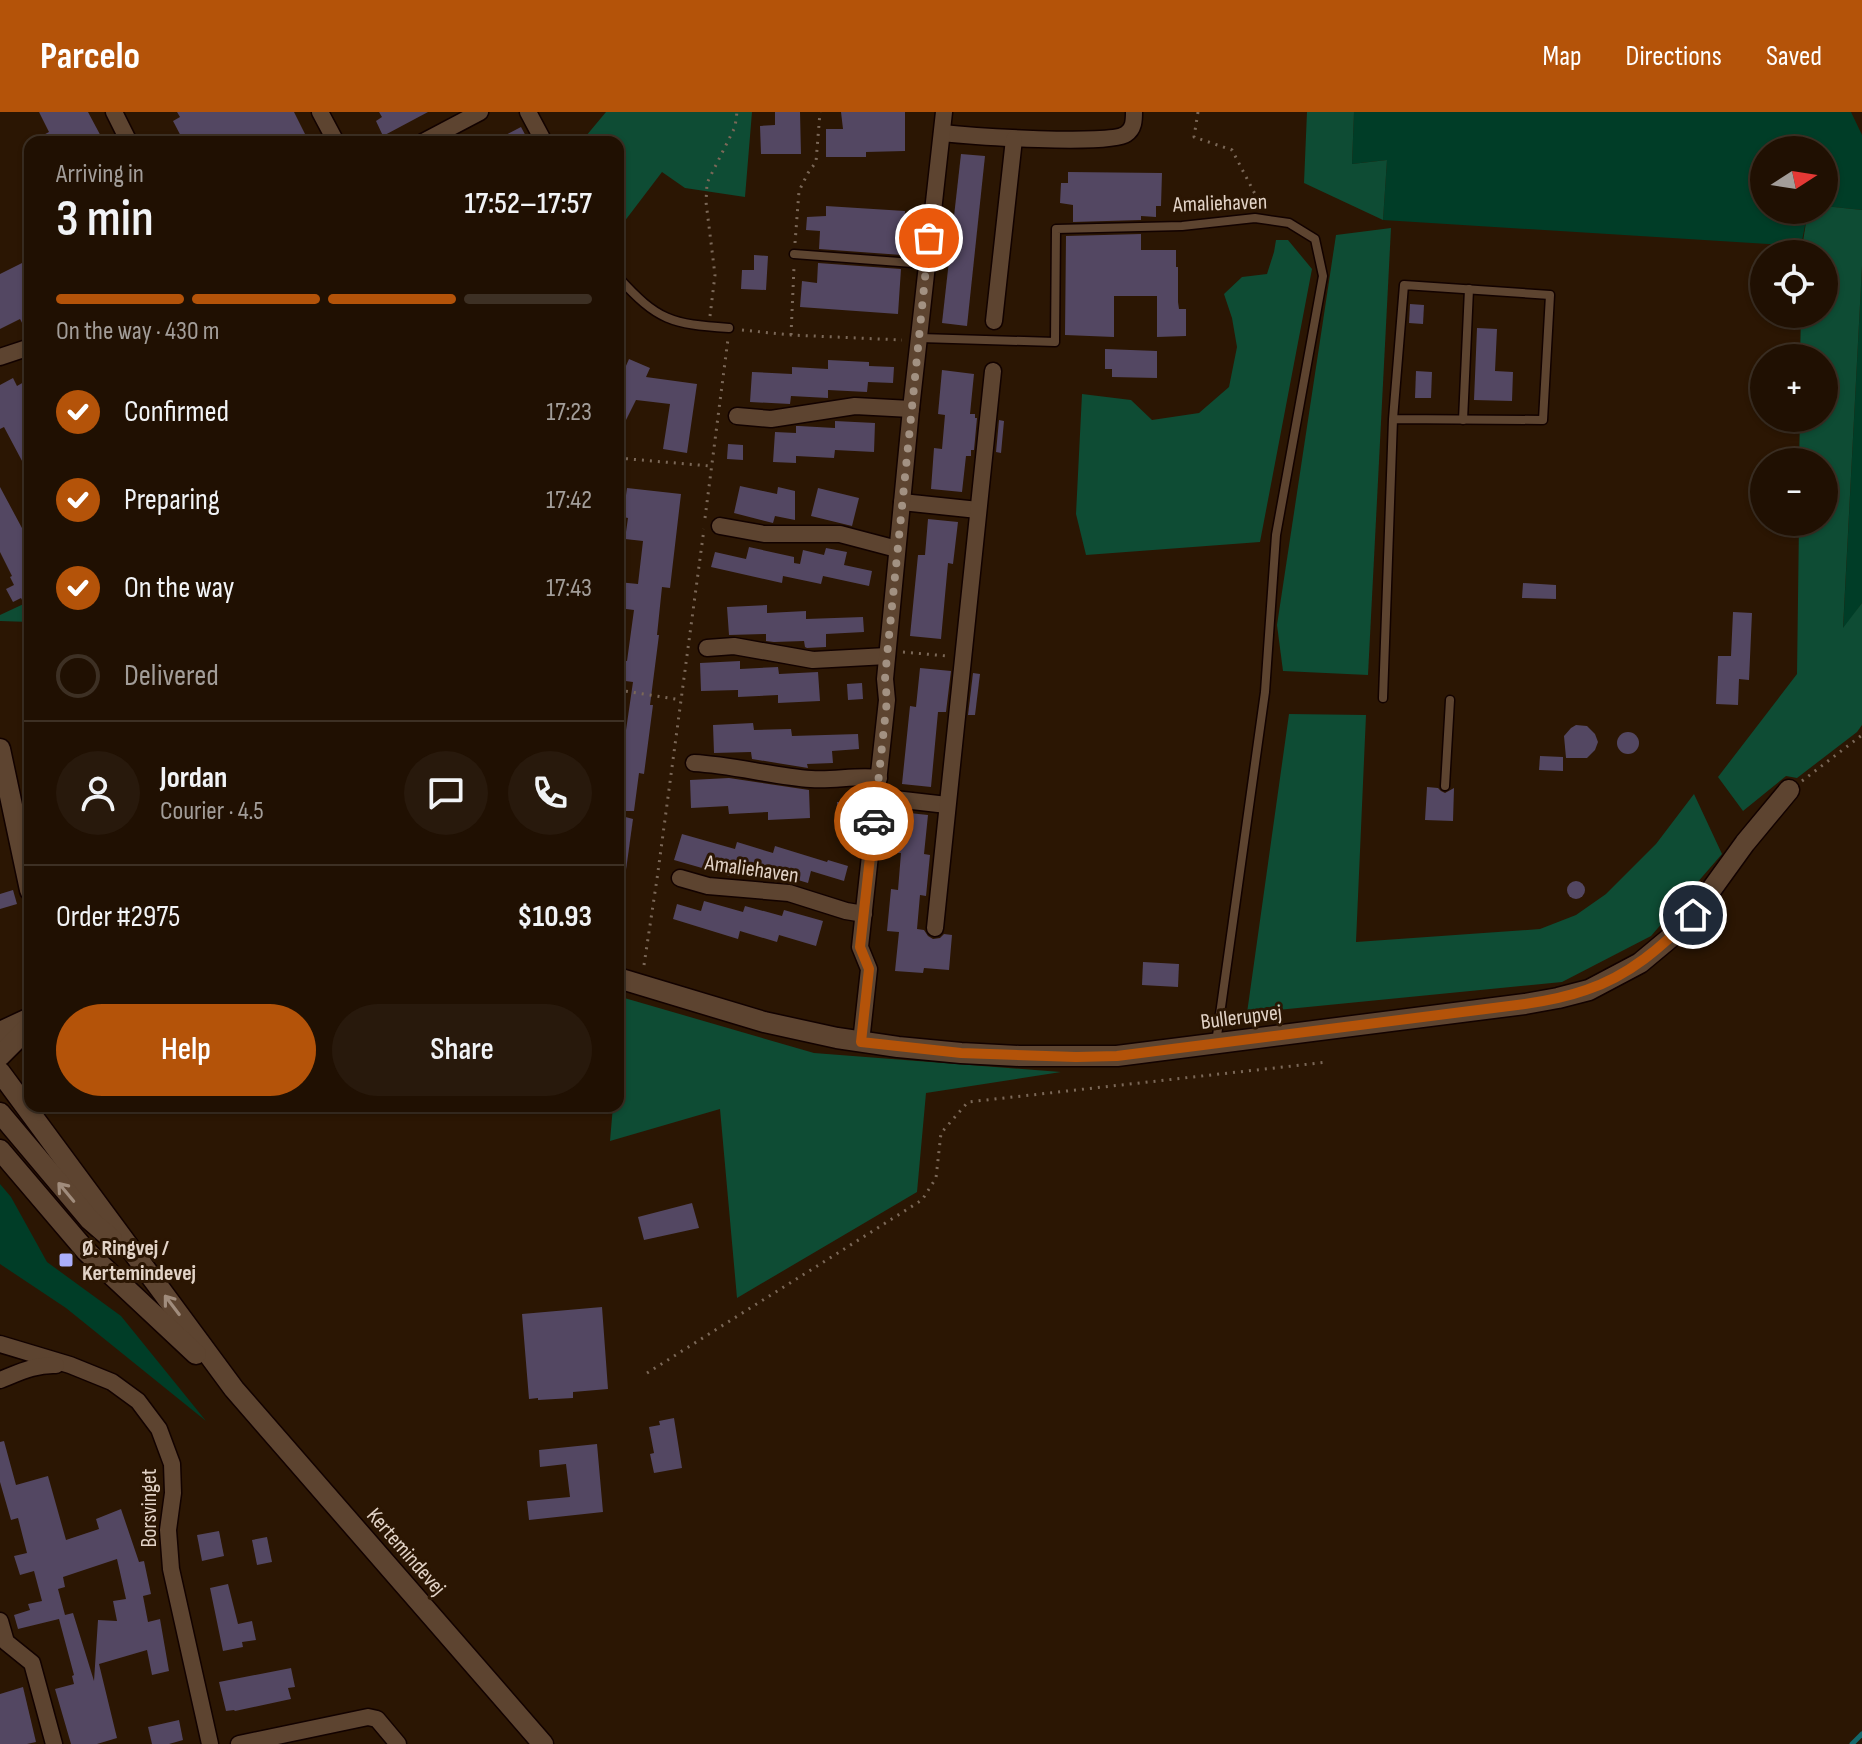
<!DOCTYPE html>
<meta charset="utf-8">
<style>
body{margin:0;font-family:"Sofia Sans Condensed",sans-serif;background:#28190c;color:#f1f3f6;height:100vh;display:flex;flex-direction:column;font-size:30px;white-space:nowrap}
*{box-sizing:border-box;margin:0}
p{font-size:26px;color:#a29d99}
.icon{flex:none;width:44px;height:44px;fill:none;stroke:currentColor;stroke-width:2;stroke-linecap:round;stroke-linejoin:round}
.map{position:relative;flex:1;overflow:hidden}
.panel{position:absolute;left:24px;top:24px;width:600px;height:976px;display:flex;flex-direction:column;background:#201002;border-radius:16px;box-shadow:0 2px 6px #0004,0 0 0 2px #3d3024}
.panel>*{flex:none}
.needle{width:52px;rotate:78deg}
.controls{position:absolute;left:1750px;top:24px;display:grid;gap:16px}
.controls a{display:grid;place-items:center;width:88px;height:88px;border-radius:50%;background:#201002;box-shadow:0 2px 6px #0004,0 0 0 2px #3d3024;font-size:40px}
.pin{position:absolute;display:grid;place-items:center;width:68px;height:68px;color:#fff;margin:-34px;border:4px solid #fff;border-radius:50%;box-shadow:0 2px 8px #0007}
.courier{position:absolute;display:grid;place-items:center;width:80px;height:80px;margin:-40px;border:6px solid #b45309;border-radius:50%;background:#fff;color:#222;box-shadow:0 2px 10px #0007}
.overview em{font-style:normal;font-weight:600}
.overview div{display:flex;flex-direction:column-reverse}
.overview{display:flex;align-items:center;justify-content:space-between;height:136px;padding:0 32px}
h1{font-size:52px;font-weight:600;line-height:60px}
.bar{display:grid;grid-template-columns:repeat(4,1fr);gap:12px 8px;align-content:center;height:96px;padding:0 32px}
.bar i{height:10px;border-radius:6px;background:#3d3024}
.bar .active{background:#b45309}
.bar p{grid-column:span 4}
.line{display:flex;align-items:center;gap:20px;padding:0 32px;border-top:2px solid #3d3024}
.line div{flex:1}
.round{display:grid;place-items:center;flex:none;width:84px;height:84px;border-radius:42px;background:#28190c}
ol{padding:0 32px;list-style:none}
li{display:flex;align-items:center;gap:24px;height:88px}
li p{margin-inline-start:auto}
li .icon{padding:8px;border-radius:50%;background:#b45309;color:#fff;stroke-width:4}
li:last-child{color:#a29d99}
li i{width:44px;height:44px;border:4px solid #3d3024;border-radius:50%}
.button{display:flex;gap:16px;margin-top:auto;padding:16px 32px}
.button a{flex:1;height:92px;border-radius:48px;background:#b45309;color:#fff;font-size:32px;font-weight:600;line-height:92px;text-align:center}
.button a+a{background:#28190c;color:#f1f3f6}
header{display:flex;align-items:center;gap:48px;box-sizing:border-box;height:112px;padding:0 40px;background:#b45309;color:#fff}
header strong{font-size:38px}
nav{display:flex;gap:44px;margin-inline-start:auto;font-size:28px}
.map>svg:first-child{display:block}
.green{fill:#003d27}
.forest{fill:#0e4c34}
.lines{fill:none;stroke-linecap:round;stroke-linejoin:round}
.stream{stroke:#14686c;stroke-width:5}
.building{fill:#534762;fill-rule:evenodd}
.lane-casing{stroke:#120200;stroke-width:11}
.street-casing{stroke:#120200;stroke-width:19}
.secondary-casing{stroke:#120200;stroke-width:23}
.path{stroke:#7b6858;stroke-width:3;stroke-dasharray:2 6;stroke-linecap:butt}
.lane{stroke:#5d4430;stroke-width:8}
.street{stroke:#5d4430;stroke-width:16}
.secondary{stroke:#5d4430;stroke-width:20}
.oneway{stroke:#a08c7c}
.done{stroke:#a29182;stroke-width:8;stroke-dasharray:0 14.4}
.route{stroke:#b45309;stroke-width:10}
.poi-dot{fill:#abaffb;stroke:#2b1603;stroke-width:3}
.labels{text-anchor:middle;stroke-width:6;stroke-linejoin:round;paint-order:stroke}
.street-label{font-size:22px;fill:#e2d3c7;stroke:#2b1603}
.poi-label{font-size:22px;font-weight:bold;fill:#e2d3c7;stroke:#2b1603;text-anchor:start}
</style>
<header>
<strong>Parcelo</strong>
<nav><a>Map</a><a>Directions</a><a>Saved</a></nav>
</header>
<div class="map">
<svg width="1862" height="1632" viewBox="0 0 1862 1632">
<rect width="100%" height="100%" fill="#2b1603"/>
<g class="green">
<path d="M1354,0H1851L1862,23V98L1824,94V38H1764V98H1808L1801,134L1383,108L1387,48L1352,52Z"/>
<path d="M1862,154V491L1843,518Z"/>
<path d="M0,1072L11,1085L47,1150L121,1204L206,1309L66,1196L0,1152Z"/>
</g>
<g class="forest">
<path d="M606,0H752L745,85L685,76L662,60L624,110L618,108V30H581Z"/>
<path d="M1307,0H1354L1352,52L1387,48L1383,108L1304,71Z"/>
<path d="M1824,94L1862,98V154L1843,516L1862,491V613L1857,620L1797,666L1786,664L1743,699L1718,665L1797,562L1799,410H1824V350H1799L1800,306H1824V246H1800L1801,202H1824V142H1801L1808,98H1824Z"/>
<path d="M1391,116L1368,563L1283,559L1277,513L1336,123Z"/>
<path d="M1276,128H1288L1312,157L1260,430L1086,443L1076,402L1082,282L1131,288L1152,308L1199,301L1229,275L1237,235L1232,206L1224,182L1242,165L1267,162L1274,140Z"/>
<path d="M30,489V510L0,509V503Z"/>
<path d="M1289,602L1366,603L1356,830L1540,817L1576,803L1606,782L1656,732L1694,682L1722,742L1651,824L1562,870L1247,901Z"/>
<path d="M621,885L814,941L1061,960L926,981L917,1080L737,1186L720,997L610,1029L613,994H618V926Z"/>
</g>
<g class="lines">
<path class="stream" d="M1852,1632L1862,1622"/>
</g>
<g class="building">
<path d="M39,0H88L104,30H30L49,20Z"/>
<path d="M177,0H294L309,30H184L173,9L180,5Z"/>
<path d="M379,0H428L383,24L376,9L382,5Z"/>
<path d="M775,0H800L801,42H761L760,14L775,13Z"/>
<path d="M841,0H905V39L866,40V45H826V17H843Z"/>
<path d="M521,15L529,30H492Z"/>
<path d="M961,42L985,44L967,214L942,211Z"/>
<path d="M1068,60L1162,61L1161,94H1156V105L1141,104V108L1073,110V93L1060,91L1061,71H1068Z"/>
<path d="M826,94L905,99L902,143L819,137L820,119L806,118L807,105L826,104Z"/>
<path d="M1141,122V138H1176V155H1178V190L1179,197H1186V224L1157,225V184H1114V225L1065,223L1066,124Z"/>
<path d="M754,143L768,144L766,178L741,177L742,158H754Z"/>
<path d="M30,147V224H29L20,207L0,217V162Z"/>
<path d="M818,151L901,157L898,202L800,195L802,169L817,171Z"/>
<path d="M1410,192L1424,193L1423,212L1409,211Z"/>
<path d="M1477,216L1497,217L1495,259L1513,260L1512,289L1474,288Z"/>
<path d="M1105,237L1157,239V266L1112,265V257H1105Z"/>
<path d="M629,247L650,256L646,265L697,272L687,341L663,337L670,292L636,288L618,324V272Z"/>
<path d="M828,248L869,250V254L894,255L893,271L868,270L867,280L828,278V286L791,284L790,292L750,290L752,260L792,262V255L828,257Z"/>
<path d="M942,258L974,262L970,302H975V306H977L974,338H971V344H966L962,380L931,377L934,336L942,337L945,303L938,302Z"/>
<path d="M1416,259L1432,260L1431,286H1415Z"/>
<path d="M13,266L17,274L24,270L30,281V364L4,315L0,317V273Z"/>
<path d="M999,308L1004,309L1001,341L996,340Z"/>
<path d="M835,309L875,311L874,340L835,338L834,346L796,344V351L773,350L775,320L796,321V314H799L835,316Z"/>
<path d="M728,332L743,333V348L727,347Z"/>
<path d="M740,374L777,382L778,375L795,379V408L775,404L773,411L734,401Z"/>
<path d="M0,375L30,431V503L21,486L13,490L6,477L14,473L10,465L12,464L0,440Z"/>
<path d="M627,376L681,382L670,476L662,475L657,523H659L650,593H653L644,662L639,661L634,699H618V676L623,644L618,643V624L625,625L633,570L618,568V548L627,549L634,498L618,496V470L638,472L643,429L625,427L628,406L623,405Z"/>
<path d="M818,376L859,386L852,414L811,404Z"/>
<path d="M928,407L958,410L953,452L948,451L941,527L910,524L918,443H925Z"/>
<path d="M749,435L794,445V451L800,452L803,438L824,443L826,436L847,440L844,453L872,459L869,474L823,464L821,472L783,464L782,471L711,455L715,440L746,447Z"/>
<path d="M1523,471L1556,473V487L1522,486Z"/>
<path d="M767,493V501L806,499V507L863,505L864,520L826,522V535L807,536L805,535L804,529L774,530L766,529V522L729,523L727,495Z"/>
<path d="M1733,500L1752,501L1749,568L1739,567L1738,593L1716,592L1718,544H1731Z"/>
<path d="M740,549V557L778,555L779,562L818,560L820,589L778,591V583L738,585V578L701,579L700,551Z"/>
<path d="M920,556L951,559L946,600H938L931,675L902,672L910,594L916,595Z"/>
<path d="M973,561L980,562L975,603H968Z"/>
<path d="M862,571L863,587L848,588L847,572Z"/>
<path d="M753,611L754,618L791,617L792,624L858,622L859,637L832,639L833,651L807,652L808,656L752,647L751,640L714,641L713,613Z"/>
<path d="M1576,613L1587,614L1595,622L1598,630L1595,638L1587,646H1566L1564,624L1571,616Z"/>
<circle cx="1628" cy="631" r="11"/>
<path d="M1540,644L1563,645V659L1539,658Z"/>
<path d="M729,666L809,678L810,706L768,708V700L729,702L728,694L691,696L690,668Z"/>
<path d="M1427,675L1438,676L1441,679L1445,681L1454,676L1453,709L1425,708Z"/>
<path d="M837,690H852L853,705L838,706Z"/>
<path d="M900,700L928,703L924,742L930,743L926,784L920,783L917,817L924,818L928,824L933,827L940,826L944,822L952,823L949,858L924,856L923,861L895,859L899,820L887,819L891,777L898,778L901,741H896Z"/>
<path d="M618,703L633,707L626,758H618Z"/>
<path d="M682,722L735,737L737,730L773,741L775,734L827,750L828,748L848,754L844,769L811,759L808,771L771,760L769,767L732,756L730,764L674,748Z"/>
<circle cx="1576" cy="778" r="9"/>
<path d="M13,778L17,792L0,797V782Z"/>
<path d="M704,789L743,800L745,794L782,804L784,798L823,809L816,834L779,823L777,830L740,819L738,827L673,807L677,792L701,799Z"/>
<path d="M1143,850L1179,852L1178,875L1142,873Z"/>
<path d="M692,1091L699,1116L644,1128L638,1105Z"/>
<path d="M602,1195L608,1277L573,1280V1286L538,1288V1286L529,1287L522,1202Z"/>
<path d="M674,1306L682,1356L654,1361L650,1342L654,1341L649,1315L660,1313L659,1309Z"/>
<path d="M4,1329L16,1373L48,1364L66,1428L99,1417L96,1407L121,1397L139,1450L144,1449L151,1482L143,1484L148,1510L160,1507L169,1559L152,1563L147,1538L99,1552L117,1626L97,1632H71L55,1577L74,1572L72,1564L74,1563L59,1507L18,1517L14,1503L30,1498L28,1492L42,1489L34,1459L20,1463L14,1444L27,1441L18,1406L11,1408L0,1370V1330ZM117,1447L126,1487L113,1489L117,1509L98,1508L94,1569L73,1501L65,1503L58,1477L65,1475L63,1465Z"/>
<path d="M597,1332L603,1400L529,1408L527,1389L570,1385L566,1352L540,1355L539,1338Z"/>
<path d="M219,1419L224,1444L202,1449L197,1423Z"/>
<path d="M267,1425L272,1450L257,1453L252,1428Z"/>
<path d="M228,1472L238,1512L252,1509L256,1528L242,1530L243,1535L223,1539L210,1476Z"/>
<path d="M291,1556L295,1575L288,1576L291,1587L235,1599L234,1598L226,1599L219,1570Z"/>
<path d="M23,1575L36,1630L27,1632H0V1582Z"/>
<path d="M179,1608L183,1628L169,1632H152L148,1615Z"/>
</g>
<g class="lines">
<defs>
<g id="lane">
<path d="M794,142L926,152"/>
<path d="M618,165C658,209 671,212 729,216"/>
<path d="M920,226L1055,230L1056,117L1182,114L1255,106L1289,111L1315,127L1323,164L1276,423L1265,580L1216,931"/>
<path d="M1463,308L1469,177"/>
<path d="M1383,586L1393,307L1543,308L1550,183L1404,173L1393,307"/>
<path d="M1445,674L1450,588"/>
</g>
<g id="street">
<path d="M114,0L129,30"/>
<path d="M320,0L336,30"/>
<path d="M528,0L544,30"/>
<path d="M942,21C969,24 1111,34 1126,22C1134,17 1134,8 1134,0"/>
<path d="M423,30L480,0"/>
<path d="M994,209L1014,27"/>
<path d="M0,245L30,235"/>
<path d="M737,304L771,307L855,294L911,297"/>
<path d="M902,390L978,398"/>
<path d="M720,414L764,422H840L897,437"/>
<path d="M707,536L734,534L813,548L887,544"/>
<path d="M694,651C733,653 771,664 811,667C833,669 856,663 879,666"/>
<path d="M877,685L947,693"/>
<path d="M680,766L708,774L789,781L846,799L864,802"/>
<path d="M935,816L993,259"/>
<path d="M861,930L869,857L860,835L887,588L885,567L911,297L944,0"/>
<path d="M0,1232L70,1253L112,1270L138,1289L159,1317L172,1352L173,1381L168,1418L171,1457L210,1632"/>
<path d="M0,1268C18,1261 36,1252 56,1253"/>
<path d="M0,1509L6,1530L32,1551L54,1632"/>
<path d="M239,1632L368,1605L377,1607L398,1632"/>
</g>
<g id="secondary">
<path d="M0,637L30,778"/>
<path d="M618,866L764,910L837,926L898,935L961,941L1019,944H1117L1525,892L1558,886L1589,878L1640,851L1670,826L1693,803L1745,731L1789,678"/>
<path d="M0,920L30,906"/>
<path d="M0,944L30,914"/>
<path d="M0,960L234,1277L543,1632"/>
<path d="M0,1001L90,1108L112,1127"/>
<path d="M0,1038L86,1139L196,1242"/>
</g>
</defs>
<use href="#lane" class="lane-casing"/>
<use href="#street" class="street-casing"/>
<use href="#secondary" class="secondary-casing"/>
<g class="path">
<path d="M1198,0L1194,25L1232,38L1255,82V95"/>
<path d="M795,131L799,79L808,61L816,50L820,0"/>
<path d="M710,204L715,163L706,90L707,71L735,15L737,0"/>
<path d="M742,218L791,223L902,228"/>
<path d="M791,223L794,155"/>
<path d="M618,346L710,354"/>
<path d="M705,406L728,227"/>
<path d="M903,540L947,544"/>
<path d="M618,578L681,588"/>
<path d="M1802,669L1862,623"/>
<path d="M644,853L657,767L704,417"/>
<path d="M647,1261L922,1088L936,1066L941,1021L968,990L1328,950"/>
</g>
<use href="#lane" class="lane"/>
<use href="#street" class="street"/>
<use href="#secondary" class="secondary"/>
</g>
<defs><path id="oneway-shaft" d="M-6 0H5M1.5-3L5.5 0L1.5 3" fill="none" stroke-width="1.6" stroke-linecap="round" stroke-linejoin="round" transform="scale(2)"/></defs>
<g class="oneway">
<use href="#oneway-shaft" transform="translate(66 1080) rotate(-130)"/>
<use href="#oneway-shaft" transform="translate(172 1193) rotate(-127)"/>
</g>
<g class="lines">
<path class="done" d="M874,709L887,588L885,567L887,544L929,126"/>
<path class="route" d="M874,709L860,835L869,857L861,930L961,941L1076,945L1117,944L1525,892C1546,889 1566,885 1586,878C1629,864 1663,834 1693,803"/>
</g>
<rect class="poi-dot" x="58" y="1140" width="16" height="16" rx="4"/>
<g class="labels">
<g class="street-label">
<text transform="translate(1220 90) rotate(-2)" y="8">Amaliehaven</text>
<text transform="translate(752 756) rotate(8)" y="8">Amaliehaven</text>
<text transform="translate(1241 904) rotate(-7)" y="8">Bullerupvej</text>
<text transform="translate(148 1396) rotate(-90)" y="8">Borsvinget</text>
<text transform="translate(407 1439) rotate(49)" y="8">Kertemindevej</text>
</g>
<g class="poi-label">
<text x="82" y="1143">Ø. Ringvej /<tspan x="82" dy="25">Kertemindevej</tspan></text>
</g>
</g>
</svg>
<div class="controls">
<a><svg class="needle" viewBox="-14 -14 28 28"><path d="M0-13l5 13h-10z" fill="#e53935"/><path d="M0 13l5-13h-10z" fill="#a29d99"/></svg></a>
<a><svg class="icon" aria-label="locate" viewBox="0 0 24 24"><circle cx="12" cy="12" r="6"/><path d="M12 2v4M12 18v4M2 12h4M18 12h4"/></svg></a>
<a>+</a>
<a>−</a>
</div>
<div class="pin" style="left:929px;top:126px;background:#ea580c"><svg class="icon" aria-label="bag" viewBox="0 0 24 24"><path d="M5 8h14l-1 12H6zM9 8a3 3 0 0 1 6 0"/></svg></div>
<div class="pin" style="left:1693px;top:803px;background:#1f2937"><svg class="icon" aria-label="home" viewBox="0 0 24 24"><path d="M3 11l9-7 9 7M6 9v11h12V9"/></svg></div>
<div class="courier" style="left:874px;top:709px"><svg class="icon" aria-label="car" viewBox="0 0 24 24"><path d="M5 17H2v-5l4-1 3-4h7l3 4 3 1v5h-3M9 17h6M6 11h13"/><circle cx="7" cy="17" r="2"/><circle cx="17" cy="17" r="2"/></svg></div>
<section class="panel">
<div class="overview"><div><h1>3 min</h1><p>Arriving in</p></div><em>17:52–17:57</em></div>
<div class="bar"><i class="active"></i><i class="active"></i><i class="active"></i><i></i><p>On the way · 430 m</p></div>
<ol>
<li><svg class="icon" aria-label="check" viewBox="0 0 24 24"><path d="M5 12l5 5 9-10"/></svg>Confirmed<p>17:23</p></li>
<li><svg class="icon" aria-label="check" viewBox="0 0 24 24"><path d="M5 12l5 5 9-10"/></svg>Preparing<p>17:42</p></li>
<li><svg class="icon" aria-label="check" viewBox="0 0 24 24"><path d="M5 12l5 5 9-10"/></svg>On the way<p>17:43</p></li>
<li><i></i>Delivered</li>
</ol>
<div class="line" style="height:144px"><a class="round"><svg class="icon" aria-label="person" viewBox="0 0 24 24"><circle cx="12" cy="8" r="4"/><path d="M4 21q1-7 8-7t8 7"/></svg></a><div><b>Jordan</b><p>Courier · 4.5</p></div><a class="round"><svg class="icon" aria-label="chat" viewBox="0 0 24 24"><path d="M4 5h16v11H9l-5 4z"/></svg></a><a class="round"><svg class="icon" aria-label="phone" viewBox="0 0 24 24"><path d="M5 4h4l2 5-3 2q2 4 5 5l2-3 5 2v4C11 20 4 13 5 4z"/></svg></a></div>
<div class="line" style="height:104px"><div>Order #2975</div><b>$10.93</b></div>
<div class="button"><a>Help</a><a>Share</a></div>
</section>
</div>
